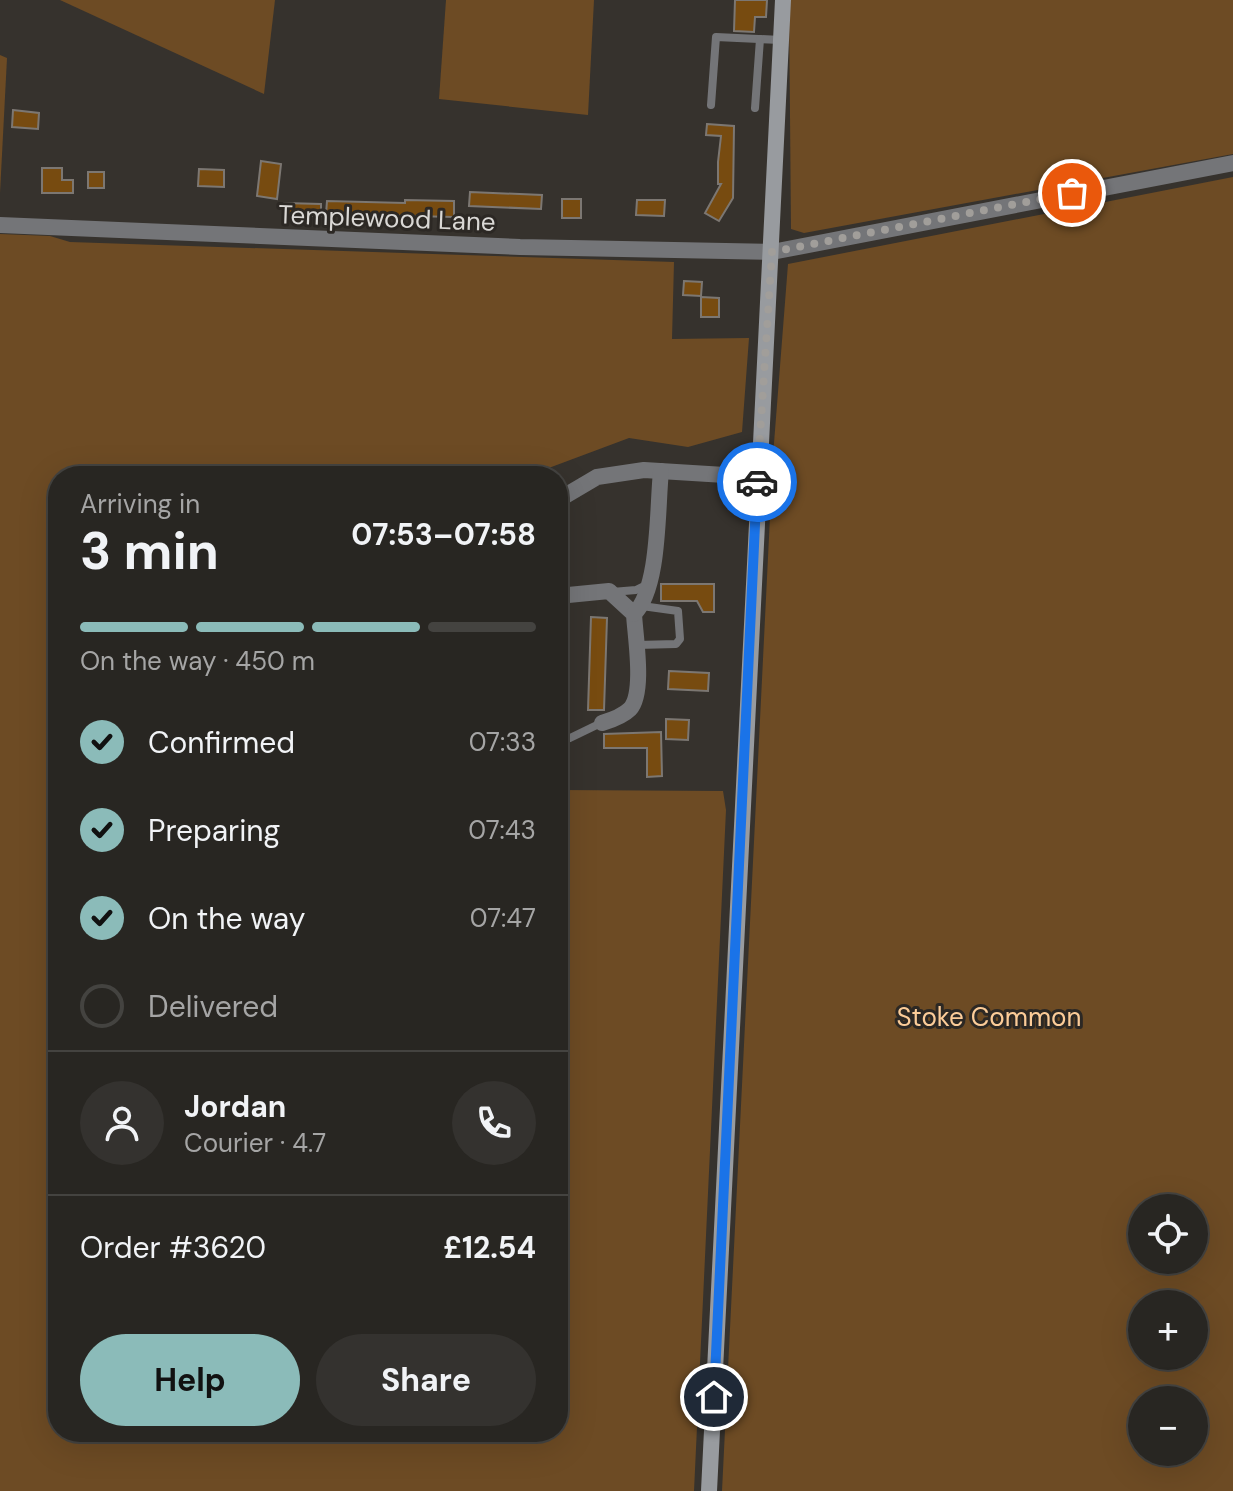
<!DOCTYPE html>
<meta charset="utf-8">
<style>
body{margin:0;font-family:"DM Sans",sans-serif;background:#34322f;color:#f1f3f6;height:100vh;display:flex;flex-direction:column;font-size:30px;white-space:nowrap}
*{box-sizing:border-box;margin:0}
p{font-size:26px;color:#a5a5a5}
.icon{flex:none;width:44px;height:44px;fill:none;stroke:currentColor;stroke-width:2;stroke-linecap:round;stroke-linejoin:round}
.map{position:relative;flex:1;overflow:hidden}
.details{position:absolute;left:48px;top:466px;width:520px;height:976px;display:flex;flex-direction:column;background:#282622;border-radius:32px;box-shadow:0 8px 32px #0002,0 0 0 2px #444340}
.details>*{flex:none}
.fabs{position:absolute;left:1128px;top:1194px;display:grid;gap:16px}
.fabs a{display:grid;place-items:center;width:80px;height:80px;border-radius:50%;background:#282622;box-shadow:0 8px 32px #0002,0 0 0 2px #444340;font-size:40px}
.pin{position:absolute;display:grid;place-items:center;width:68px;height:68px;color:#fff;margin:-34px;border:4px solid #fff;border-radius:50%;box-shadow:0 2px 8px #0007}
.courier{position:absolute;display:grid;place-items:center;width:80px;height:80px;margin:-40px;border:6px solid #1a73e8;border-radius:50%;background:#fff;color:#222;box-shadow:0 2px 10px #0007}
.overview em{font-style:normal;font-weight:700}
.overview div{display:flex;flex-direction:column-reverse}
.overview{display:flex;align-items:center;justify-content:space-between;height:136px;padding:0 32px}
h1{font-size:52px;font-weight:700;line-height:60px}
.bar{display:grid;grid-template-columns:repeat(4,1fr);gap:12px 8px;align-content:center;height:96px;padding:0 32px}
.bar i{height:10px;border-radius:6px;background:#444340}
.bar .current{background:#8bbbb9}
.bar p{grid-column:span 4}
.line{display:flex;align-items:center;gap:20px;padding:0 32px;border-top:2px solid #444340}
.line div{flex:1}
.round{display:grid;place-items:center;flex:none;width:84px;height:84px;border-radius:42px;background:#34322f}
ol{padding:0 32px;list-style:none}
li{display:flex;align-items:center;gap:24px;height:88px}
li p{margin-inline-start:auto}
li .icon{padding:8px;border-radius:50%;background:#8bbbb9;color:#111;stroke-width:4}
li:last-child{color:#a5a5a5}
li i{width:44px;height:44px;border:4px solid #444340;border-radius:50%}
.primary-button{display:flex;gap:16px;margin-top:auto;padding:16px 32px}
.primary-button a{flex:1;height:92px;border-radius:48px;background:#8bbbb9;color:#111;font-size:32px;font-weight:700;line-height:92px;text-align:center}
.primary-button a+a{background:#34322f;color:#f1f3f6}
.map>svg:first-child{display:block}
.green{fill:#6d4b24;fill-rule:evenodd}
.building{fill:#774b10;stroke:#7c7772;stroke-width:2}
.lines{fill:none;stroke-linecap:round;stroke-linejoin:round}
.lane{stroke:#747578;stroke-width:8}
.street{stroke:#747578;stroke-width:16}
.secondary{stroke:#989b9f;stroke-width:16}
.done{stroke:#a19e9a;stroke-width:8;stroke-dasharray:0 14.4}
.route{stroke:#1a73e8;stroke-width:10}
.labels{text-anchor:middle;stroke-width:6;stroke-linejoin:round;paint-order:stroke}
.street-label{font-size:26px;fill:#dad8d5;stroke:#2c2824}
.park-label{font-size:26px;fill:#fccc98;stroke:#2c2824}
</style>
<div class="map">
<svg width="1233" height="1491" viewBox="0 0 1233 1491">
<rect width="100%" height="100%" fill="#36322d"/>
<g class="green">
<path d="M60,0H275L264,94Z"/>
<path d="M446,0H594L588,115L439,99Z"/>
<path d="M789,0H1233V154L804,233L791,229Z"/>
<path d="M0,55L7,58L0,193Z"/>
<path d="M1233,177V1491H722L773,456L788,264ZM1142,1208H1194V1260H1142ZM1142,1304H1194V1356H1142ZM1142,1400H1194V1452H1142Z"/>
<path d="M0,234L50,236L70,242L674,262L672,339L749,338L742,432L688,447L629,438L530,475L58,476V1432H558V790L723,791L726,810L694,1491H0Z"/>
</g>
<g class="building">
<path d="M735,0H767L766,17H755L754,32L734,31Z"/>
<path d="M13,110L39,113L38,129L12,127Z"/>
<path d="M707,124L734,126L733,198L719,221L705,213L721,184H718V162L721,136L706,135Z"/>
<path d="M261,161L281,164L277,199L257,196Z"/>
<path d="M42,168H62V180H73V193H42Z"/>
<path d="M199,169L224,170V187L198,186Z"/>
<rect x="88" y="172" width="16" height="16"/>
<path d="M470,192L542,195L541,209L469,206Z"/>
<rect x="562" y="199" width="19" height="19"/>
<path d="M405,200L454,201V217L326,214L327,201L405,203Z"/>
<path d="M637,200H665L664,216L636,215Z"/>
<path d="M284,203L321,204V216L284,215Z"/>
<path d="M684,281L702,282L701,296L683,295Z"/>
<path d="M701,297L719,298V317H701Z"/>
<path d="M661,584H714V612H703L697,601H661Z"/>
<path d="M591,617L607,618L604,710H588Z"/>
<path d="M669,671L709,673L708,691L668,689Z"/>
<path d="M666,719L689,720L688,740L666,739Z"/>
<path d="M661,732L662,776L647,777V748H604V734Z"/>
</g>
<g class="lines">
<g class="lane">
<path d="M711,105L716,37L781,40"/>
<path d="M755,108L760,39"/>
<path d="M612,592L636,590L648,584"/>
<path d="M637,645L676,644L680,639L678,611L642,606"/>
<path d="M570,738L601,723"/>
</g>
<g class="street">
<path d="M0,225L520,247L772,252L1233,163"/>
<path d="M558,500L597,477L644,470L757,477"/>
<path d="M558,596L609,591L634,614C635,635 645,693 630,709C623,716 612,720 602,723"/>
<path d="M634,614C660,588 657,509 661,471"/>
</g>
<path class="secondary" d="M709,1491L783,0"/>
</g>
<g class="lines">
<path class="done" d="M757,482L772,252L1072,193"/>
<path class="route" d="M714,1397L757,482"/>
</g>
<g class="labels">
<g class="street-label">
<text transform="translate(387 218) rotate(2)" y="9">Templewood Lane</text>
</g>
<g class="park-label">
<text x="989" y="1026">Stoke Common</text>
</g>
</g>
</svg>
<div class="fabs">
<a><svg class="icon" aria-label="locate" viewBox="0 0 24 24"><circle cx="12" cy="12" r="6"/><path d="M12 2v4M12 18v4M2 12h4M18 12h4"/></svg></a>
<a>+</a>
<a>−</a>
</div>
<div class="pin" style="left:1072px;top:193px;background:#ea580c"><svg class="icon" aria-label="bag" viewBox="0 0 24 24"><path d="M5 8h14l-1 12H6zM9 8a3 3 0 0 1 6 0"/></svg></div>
<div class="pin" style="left:714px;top:1397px;background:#1f2937"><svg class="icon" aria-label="home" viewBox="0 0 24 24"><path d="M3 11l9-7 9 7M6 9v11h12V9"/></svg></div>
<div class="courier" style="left:757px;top:482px"><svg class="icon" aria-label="car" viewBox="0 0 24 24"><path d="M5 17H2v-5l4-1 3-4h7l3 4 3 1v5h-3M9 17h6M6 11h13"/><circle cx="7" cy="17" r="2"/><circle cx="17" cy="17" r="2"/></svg></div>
<section class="details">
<div class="overview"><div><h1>3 min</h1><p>Arriving in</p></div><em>07:53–07:58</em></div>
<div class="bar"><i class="current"></i><i class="current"></i><i class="current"></i><i></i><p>On the way · 450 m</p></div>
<ol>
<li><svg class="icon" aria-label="check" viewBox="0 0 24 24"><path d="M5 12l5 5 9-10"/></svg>Confirmed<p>07:33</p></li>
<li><svg class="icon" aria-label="check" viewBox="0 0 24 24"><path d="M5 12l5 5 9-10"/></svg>Preparing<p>07:43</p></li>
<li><svg class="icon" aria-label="check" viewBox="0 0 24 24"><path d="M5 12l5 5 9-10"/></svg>On the way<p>07:47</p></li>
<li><i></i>Delivered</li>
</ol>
<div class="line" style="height:144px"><a class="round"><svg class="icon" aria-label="person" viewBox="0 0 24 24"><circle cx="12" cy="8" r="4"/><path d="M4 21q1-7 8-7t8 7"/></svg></a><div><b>Jordan</b><p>Courier · 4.7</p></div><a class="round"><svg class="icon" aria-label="phone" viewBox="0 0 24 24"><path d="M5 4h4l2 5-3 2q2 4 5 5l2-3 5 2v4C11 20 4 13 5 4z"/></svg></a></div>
<div class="line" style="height:104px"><div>Order #3620</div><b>£12.54</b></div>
<div class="primary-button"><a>Help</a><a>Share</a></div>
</section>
</div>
